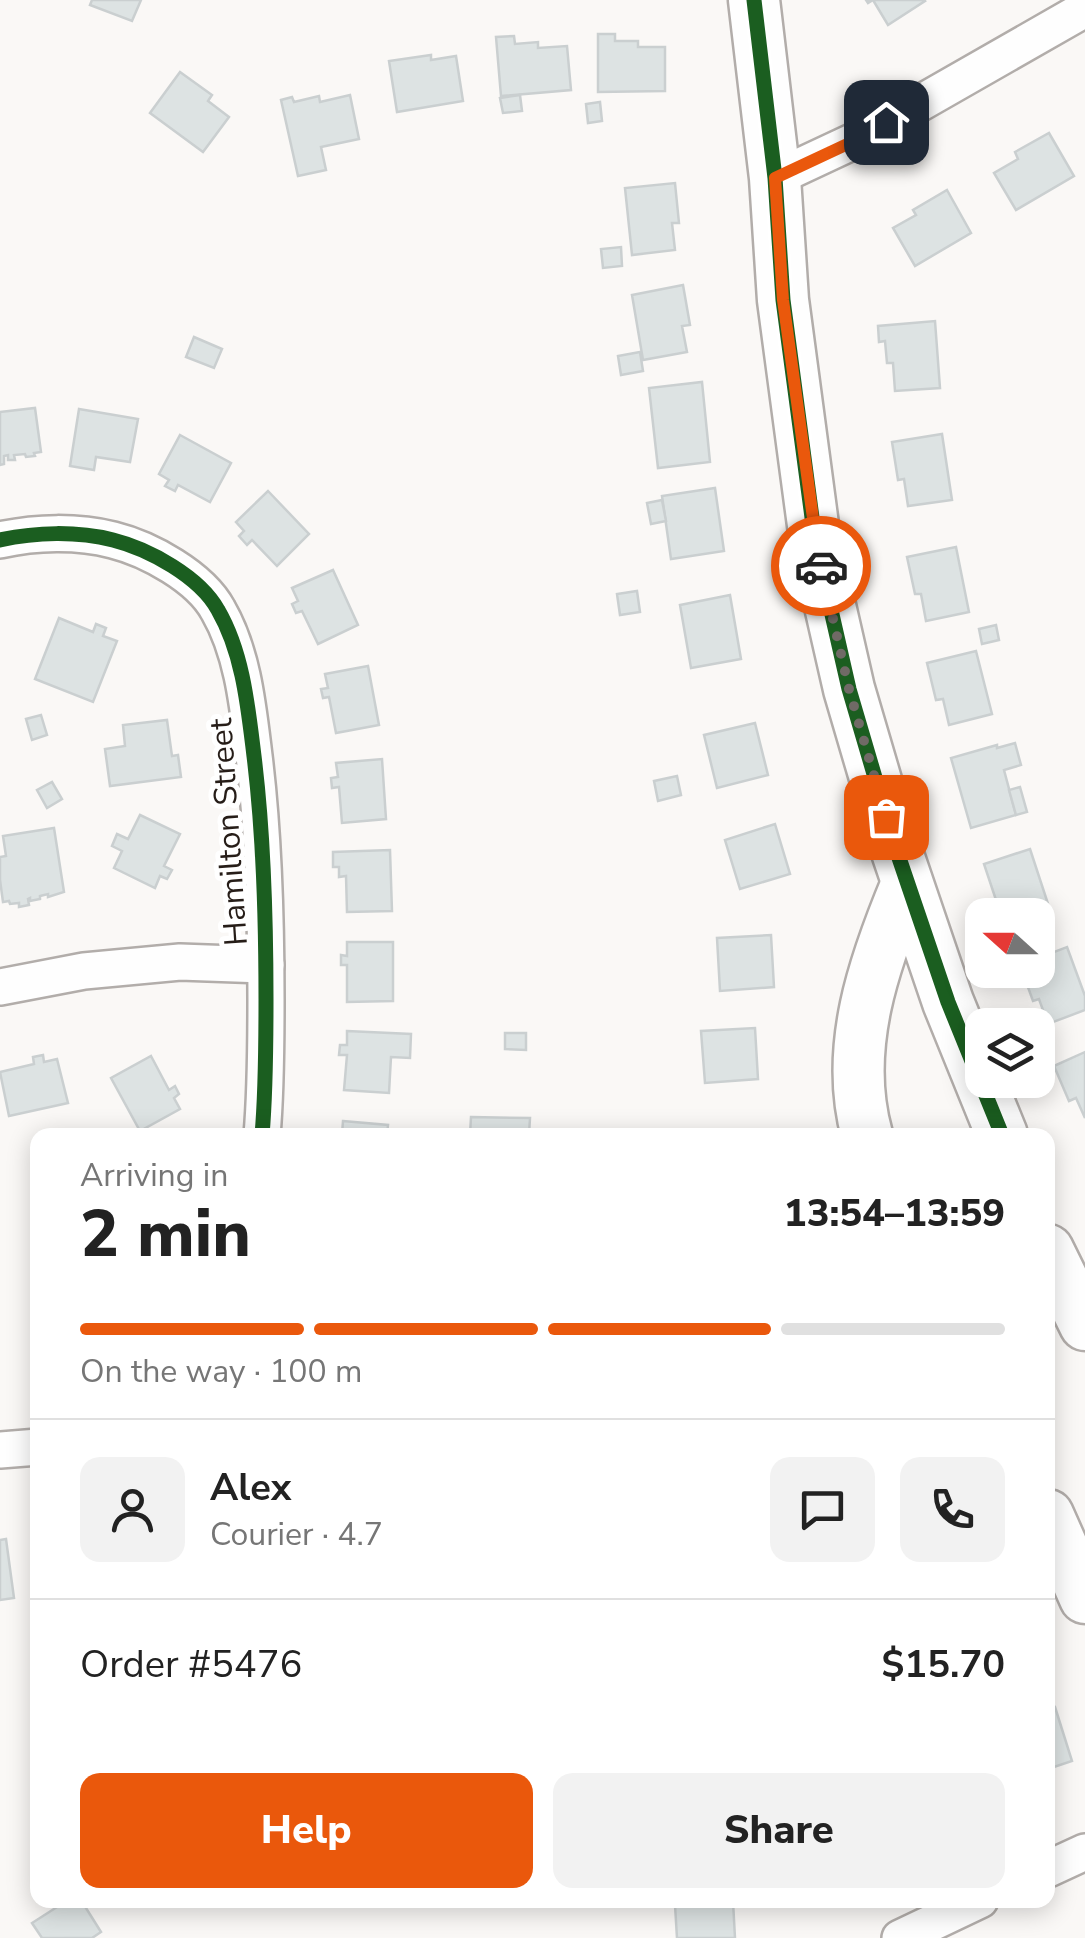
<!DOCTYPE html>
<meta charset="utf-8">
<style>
body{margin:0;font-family:"Nunito Sans",sans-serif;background:#f2f2f2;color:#222;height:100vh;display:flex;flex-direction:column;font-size:38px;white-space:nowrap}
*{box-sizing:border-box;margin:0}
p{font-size:32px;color:#767676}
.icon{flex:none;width:55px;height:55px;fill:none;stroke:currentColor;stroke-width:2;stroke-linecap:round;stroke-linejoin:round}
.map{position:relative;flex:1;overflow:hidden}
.details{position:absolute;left:30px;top:1128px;width:1025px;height:780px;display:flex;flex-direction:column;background:#fff;border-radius:20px;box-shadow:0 5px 25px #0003}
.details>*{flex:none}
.needle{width:65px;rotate:291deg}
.buttons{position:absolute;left:965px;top:898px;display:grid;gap:20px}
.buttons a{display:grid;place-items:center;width:90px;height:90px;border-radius:20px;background:#fff;box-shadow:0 5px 25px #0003;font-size:50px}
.pin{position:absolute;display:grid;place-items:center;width:85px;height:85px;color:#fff;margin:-42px;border-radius:20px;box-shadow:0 5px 15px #0006}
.courier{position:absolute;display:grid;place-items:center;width:100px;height:100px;margin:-50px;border:8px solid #ea580c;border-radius:50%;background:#fff;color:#222;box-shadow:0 2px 12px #0007}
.headline em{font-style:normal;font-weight:800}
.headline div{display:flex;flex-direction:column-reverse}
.headline{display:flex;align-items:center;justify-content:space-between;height:170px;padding:0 50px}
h1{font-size:65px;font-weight:800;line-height:75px}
.bar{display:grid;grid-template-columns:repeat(4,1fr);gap:15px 10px;align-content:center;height:120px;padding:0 50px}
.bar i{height:12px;border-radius:8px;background:#e0e0e0}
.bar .current{background:#ea580c}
.bar p{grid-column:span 4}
.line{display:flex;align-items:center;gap:25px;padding:0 50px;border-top:2px solid #e0e0e0}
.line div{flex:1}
.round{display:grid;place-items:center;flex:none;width:105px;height:105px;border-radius:20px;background:#f2f2f2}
.button{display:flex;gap:20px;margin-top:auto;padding:20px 50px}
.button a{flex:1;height:115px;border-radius:20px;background:#ea580c;color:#fff;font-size:40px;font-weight:800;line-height:115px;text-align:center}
.button a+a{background:#f2f2f2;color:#222}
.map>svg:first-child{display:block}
.building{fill:#dde3e3;stroke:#cacfd0;stroke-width:2.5}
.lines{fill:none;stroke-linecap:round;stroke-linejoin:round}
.street-casing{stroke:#b2adaa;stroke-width:40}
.secondary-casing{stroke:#b2adaa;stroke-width:55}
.street{stroke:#fefefe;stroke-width:35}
.secondary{stroke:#fefefe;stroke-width:50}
.cycleway-casing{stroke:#fff;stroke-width:21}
.cycleway{stroke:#1b5e20;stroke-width:15}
.done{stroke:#706a66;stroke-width:10;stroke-dasharray:0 18}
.route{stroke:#ea580c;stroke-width:12}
.labels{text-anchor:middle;stroke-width:10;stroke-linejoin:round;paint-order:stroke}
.street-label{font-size:32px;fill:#261d18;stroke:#fff}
</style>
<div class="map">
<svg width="1085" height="1938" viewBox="0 0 1085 1938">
<rect width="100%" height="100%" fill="#faf8f6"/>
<g class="building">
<path d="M92,0H141L132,21L90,5Z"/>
<path d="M866,0H924L925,1L888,25L873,0L868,3Z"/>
<path d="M598,34H615V41H638V47H665V91L598,92Z"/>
<path d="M514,36L515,44L538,42V48L567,46L571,90L501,96L496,37Z"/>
<path d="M431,55V60L456,56L463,101L397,112L389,61Z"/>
<path d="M180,72L212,95L208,101L229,117L203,152L150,113Z"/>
<path d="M350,95L359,139L321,147L326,170L298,176L281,100L292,97L294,102L319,96L320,102Z"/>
<path d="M520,95L522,111L503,113L500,98Z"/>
<path d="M600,102L602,121L588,123L586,104Z"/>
<path d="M1049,133L1074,176L1016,210L994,173L1018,159L1015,152Z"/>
<path d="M675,183L679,223H672L675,250L632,255L625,188Z"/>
<path d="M947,190L971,233L915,266L893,228L916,215L913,210Z"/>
<path d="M621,247L622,266L603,268L601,249Z"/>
<path d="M683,285L690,325L682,326L687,352L643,360L632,295Z"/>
<path d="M935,321L940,388L895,391L893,363H887L885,341L879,342L878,326Z"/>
<path d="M194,337L222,349L214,368L186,357Z"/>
<path d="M640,352L643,371L621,375L618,356Z"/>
<path d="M702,382L710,462L658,468L649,388Z"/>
<path d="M35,408L41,452L34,453L35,456L26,457L25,454L14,455L15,460H8V455L4,456V464L0,465V412Z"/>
<path d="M79,409L138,419L130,462L96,457L94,470L70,466Z"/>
<path d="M942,434L952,500L908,506L904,479L898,480L892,442Z"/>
<path d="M180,435L231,463L210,502L178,485L175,491L165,486L169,480L159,474Z"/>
<path d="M715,488L724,551L671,559L662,496Z"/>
<path d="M268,491L309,534L277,566L252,540L247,545L239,536L244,531L236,522Z"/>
<path d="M662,500L666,521L651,524L647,503Z"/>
<path d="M956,547L969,612L926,621L921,594H915L907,557Z"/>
<path d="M333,570L358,625L318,644L302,611L296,613L292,604L298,601L292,588Z"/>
<path d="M637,591L640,612L620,615L617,594Z"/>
<path d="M730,595L741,659L691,668L680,605Z"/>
<path d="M59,618L93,632L96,624L106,628L103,636L117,641L93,702L35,679Z"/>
<path d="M996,625L999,640L982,644L979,629Z"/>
<path d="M976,651L992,714L949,725L943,699L936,700L927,663Z"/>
<path d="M368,666L379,725L336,733L329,697L323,698L321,689L328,688L325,674Z"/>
<path d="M41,715L47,735L32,740L26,719Z"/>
<path d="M167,720L172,756L178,755L181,777L110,786L105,749L125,746L123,725Z"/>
<path d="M755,723L768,775L717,788L704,735Z"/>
<path d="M1015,743L1021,765L1004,770L1016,815L971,828L951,758L997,745V748Z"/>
<path d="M382,759L386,819L342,823L339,787L332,788L331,778L338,777L336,763Z"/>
<path d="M677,776L681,795L658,801L654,781Z"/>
<path d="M52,782L62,799L47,808L37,790Z"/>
<path d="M1020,787L1027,812L1016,815L1009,790Z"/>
<path d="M140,815L180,834L164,866L172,870L167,879L160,876L155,888L114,868L122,851L112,846L117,834L128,839Z"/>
<path d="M775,824L790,874L740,889L725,840Z"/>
<path d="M54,828L64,892L48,897V894L40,896V899L30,901V898L28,899L29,905L19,907V903L10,904L9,901L3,902L0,880V857L6,856L3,836Z"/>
<path d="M1030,849L1050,910L1034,915H1001L984,864Z"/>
<path d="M390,850L392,911L347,912L346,876L339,877V867H333V852Z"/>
<path d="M771,935L774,987L720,991L717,938Z"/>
<path d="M347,942H393V1001L347,1002V965H341V955L347,956Z"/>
<path d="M1067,947L1085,996V1010L1048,1024L1039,999L1033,1001L1025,979L1019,981L1015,970H1038V958Z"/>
<path d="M982,952V970H997L975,979L967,958Z"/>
<path d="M755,1028L758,1079L705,1083L701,1031Z"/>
<path d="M347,1031L411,1034L410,1058L391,1057L389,1093L344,1090L347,1055H339L340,1045H347Z"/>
<path d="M505,1033H526V1050L505,1049Z"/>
<path d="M1085,1052V1118L1076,1098L1069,1101L1054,1066Z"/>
<path d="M43,1055L44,1062L57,1059L68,1103L9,1116L0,1072L34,1064L33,1057Z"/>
<path d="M151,1056L169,1090L175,1086L179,1094L174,1098L180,1109L140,1131L111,1078Z"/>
<path d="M471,1117L530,1118L529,1135H470Z"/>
<path d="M343,1121L388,1125L387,1135H335L342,1134Z"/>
<path d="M6,1539L14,1598L0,1600V1540Z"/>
<path d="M1055,1707L1072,1761L1048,1769V1709Z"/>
<path d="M68,1900H81L101,1932L92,1938H42L32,1923Z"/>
<path d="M733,1901L735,1938H677L675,1905Z"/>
</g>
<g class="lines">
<defs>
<g id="street">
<path d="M775,178L854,141L1085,9"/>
<path d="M0,540C36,532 77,531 113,540C149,549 200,577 218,610C243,653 248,707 254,756C264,837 266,917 266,999C266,1044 266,1090 262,1135"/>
<path d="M0,987L84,971L180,962L266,965"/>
<path d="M0,1450L38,1447"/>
<path d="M1048,1869L1085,1852"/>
<path d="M900,1938L980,1900"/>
</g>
<g id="secondary">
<path d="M754,0L775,178L783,300L815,540L849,689L896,849L948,1002L1002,1135"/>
<path d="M867,1135C843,1049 874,962 907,883"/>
<path d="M1048,1250L1085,1325"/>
<path d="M1048,1515L1085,1598"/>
</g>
</defs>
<use href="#street" class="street-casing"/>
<use href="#secondary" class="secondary-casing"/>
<use href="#street" class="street"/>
<use href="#secondary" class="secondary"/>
<defs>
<g id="cycleway">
<path d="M754,0L775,178L783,300L815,540L849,689L896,849L948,1002L1002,1135"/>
<path d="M0,540C36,532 77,531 113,540C149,549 200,577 218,610C243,653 248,707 254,756C264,837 266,917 266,999C266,1044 266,1090 262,1135"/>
</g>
</defs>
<use href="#cycleway" class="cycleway-casing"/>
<use href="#cycleway" class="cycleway"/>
</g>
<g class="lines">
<path class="done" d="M821,566L849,689L886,817"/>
<path class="route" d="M821,566L816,540L783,300L775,178L854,141L886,122"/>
</g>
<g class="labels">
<g class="street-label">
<text transform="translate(228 832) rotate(-94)" y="11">Hamilton Street</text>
</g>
</g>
</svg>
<div class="buttons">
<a><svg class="needle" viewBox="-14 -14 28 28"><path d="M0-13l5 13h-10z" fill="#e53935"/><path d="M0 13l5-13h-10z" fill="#767676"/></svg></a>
<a><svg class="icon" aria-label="layers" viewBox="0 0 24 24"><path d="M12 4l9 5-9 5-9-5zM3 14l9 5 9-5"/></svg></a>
</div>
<div class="pin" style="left:886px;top:817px;background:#ea580c"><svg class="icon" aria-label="bag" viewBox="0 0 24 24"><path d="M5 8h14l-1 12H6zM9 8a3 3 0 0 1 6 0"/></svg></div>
<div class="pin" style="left:886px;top:122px;background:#1f2937"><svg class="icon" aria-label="home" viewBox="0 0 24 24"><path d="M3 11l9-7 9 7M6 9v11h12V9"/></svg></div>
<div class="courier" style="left:821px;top:566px"><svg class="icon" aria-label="car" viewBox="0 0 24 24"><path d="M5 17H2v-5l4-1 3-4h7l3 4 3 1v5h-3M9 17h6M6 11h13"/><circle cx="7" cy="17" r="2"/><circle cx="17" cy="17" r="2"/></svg></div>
<section class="details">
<div class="headline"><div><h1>2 min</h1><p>Arriving in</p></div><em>13:54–13:59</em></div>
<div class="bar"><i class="current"></i><i class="current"></i><i class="current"></i><i></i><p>On the way · 100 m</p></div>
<div class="line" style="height:180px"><a class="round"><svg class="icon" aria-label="person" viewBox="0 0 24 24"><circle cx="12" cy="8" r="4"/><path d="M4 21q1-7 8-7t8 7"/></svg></a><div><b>Alex</b><p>Courier · 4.7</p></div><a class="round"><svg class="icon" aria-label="chat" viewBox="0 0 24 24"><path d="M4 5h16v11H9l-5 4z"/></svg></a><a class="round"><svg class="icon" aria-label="phone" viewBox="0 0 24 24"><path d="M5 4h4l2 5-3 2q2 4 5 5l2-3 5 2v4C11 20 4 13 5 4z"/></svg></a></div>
<div class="line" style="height:130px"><div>Order #5476</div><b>$15.70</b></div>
<div class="button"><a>Help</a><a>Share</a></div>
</section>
</div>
